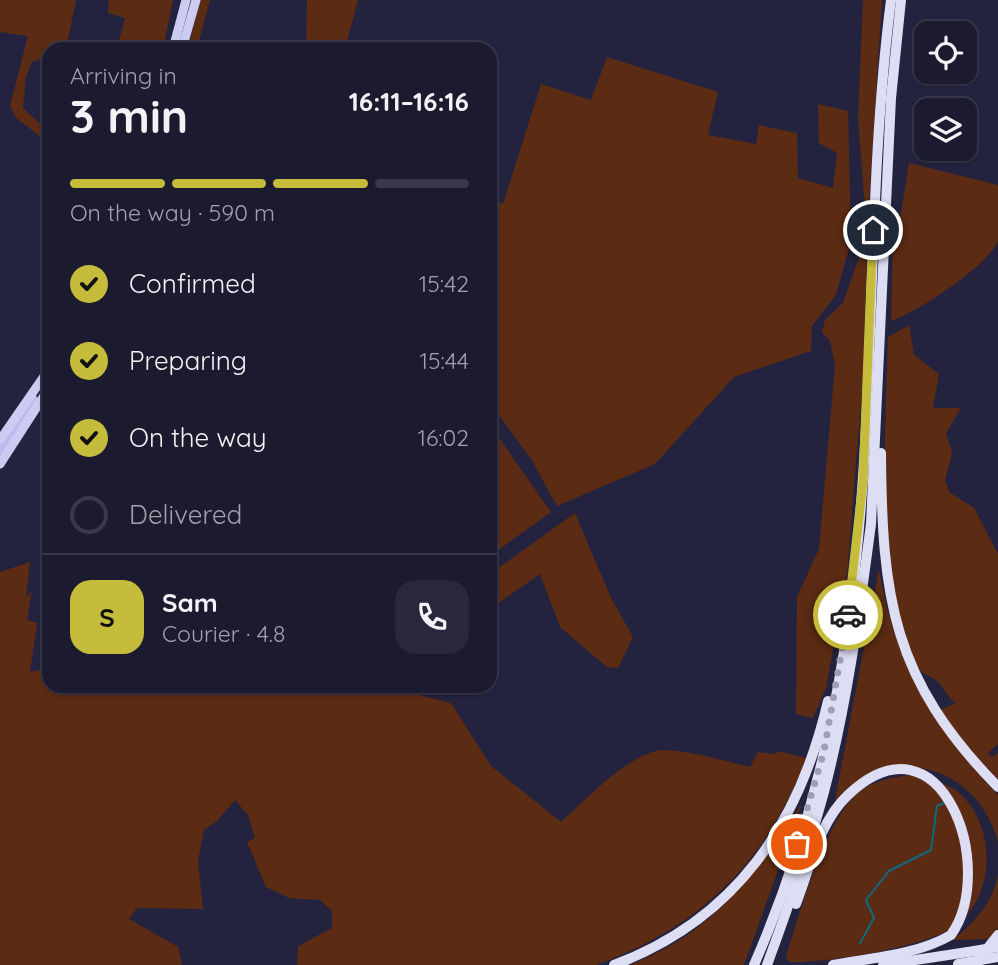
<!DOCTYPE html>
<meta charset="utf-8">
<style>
body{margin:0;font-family:Quicksand,sans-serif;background:#28273b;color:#f1f3f6;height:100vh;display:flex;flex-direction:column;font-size:26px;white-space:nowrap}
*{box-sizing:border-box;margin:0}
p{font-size:23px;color:#a0a1aa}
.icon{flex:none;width:38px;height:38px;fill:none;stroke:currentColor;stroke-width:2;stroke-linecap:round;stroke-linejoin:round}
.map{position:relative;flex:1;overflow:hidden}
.details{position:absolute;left:42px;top:42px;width:455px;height:651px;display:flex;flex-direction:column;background:#1b1a2f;border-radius:21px;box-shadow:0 2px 5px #0004,0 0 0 2px #39384b}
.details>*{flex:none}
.controls{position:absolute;left:914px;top:21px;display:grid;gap:14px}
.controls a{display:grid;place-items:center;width:63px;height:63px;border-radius:14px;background:#1b1a2f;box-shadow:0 2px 5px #0004,0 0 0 2px #39384b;font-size:35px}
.pin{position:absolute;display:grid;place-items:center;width:60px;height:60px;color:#fff;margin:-30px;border:4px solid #fff;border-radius:50%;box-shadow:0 2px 7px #0007}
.courier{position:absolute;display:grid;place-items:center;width:70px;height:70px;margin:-35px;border:5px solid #c6bc3c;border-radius:50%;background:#fff;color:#222;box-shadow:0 2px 9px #0007}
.headline em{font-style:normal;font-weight:700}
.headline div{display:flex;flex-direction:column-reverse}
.headline{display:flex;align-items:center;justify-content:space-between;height:119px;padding:0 28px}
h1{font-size:46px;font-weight:700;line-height:52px}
.bar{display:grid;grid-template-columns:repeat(4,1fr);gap:10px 7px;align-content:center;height:84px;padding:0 28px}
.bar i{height:9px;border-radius:5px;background:#39384b}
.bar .selected{background:#c6bc3c}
.bar p{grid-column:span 4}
.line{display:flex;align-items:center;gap:18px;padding:0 28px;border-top:2px solid #39384b}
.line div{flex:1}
.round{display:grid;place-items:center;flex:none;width:74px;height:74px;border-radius:21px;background:#28273b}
ol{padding:0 28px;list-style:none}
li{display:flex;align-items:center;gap:21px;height:77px}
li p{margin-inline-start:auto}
li .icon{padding:7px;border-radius:50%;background:#c6bc3c;color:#111;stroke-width:4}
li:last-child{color:#a0a1aa}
li i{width:38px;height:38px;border:4px solid #39384b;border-radius:50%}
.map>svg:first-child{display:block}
.green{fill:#5c2b13}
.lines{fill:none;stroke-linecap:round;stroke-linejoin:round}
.stream{stroke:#0d6984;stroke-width:2}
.primary{stroke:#bbbbf0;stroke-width:9}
.trunk{stroke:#ccccf2;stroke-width:9}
.motorway{stroke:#ddddf3;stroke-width:10}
.motorway-bridge{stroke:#ddddf3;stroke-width:10}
.done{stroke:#a09fb6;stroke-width:7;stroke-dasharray:0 12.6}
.route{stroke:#c6bc3c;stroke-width:9}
</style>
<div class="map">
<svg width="998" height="965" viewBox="0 0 998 965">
<rect width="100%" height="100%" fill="#24233f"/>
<g class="green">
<path d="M0,0H76L66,49H49V65L45,58L32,62L26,77L23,108L49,132V143L16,118L10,106L28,36L0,32Z"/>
<path d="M109,0H173L163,49H117L125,18L108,13Z"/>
<path d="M200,0H210L197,49H188Z"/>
<path d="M307,0H358L345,49H306Z"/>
<path d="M863,0H882L867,235L864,365L847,574L826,688L813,718L796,714L797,597L819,549L835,365L830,341L822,332L825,320L843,303L867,235L858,118Z"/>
<path d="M607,57L718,92L708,135L756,144L759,125L797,133L798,178L833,188L837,153L819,143L818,104L848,111L851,241L836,295L812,326L811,351L734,377L655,464L557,506L531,459L490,403V197L503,204L541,84L591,100Z"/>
<path d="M909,163L998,185C998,202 998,224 998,240C992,263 915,314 891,321L893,240L897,238Z"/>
<path d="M909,325L914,355L939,374L933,408H961L946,433L952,453L945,480L949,492L974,508L998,554V744L988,753L992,757L998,753V780L961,740L940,710L956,703C948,698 946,691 939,683C934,677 923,675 918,668C874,604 886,416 888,337Z"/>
<path d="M490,425L551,512L490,556Z"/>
<path d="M575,513L611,598L633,637L618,668L607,667L560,627L540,574L490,609V574Z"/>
<path d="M30,562L26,597L32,591L27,620L37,623L30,672L49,668V686H382L451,703L491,766L561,822C588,798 617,765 652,752C672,745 728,762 750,767L758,752L775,754L779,751L806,758C767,862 701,927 596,965H297L298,946L332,928V911L320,900L289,898L266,887L247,842L255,838L248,815L235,800L217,821L204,830L198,861L203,909L137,908L129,919L178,947L182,965H0V572Z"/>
<path d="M879,569C893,658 936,731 998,795V842C984,785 926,751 871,774C857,780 846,790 835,800Z"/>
<path d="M908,775C924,778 940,780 954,789C998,820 998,900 951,929C917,948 828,963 789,962L786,957C800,914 824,822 858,793C871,781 891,778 908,775Z"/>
<path d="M802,803L744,965H630C715,932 753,875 802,803Z"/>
<path d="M998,874V928L989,939L953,940C975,922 993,903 998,874Z"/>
</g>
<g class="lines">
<path class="stream" d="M860,943L874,918L866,900L889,871L931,850L937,806L944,803"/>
<path class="primary" d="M0,451L33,399"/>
<g class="trunk">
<path d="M173,49L186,0"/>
<path d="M182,49L196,0"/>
<path d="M0,440L49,369"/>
<path d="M0,464L49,388"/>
</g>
<g class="motorway">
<path d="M881,453C882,598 892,679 998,787"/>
<path d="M796,904C810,868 819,822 848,795C942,706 998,869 951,935C917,955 871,958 833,965"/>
<path d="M614,965C736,919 799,825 828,701"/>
<path d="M754,965C812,832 845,684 858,539C875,360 868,179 891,0"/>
<path d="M767,965C788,908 808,851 824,792C847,704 859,615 871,524L891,98L901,0"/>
<path d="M883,965L968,952"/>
<path d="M974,965L998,935"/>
</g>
<g class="motorway-bridge">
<path d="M968,952L998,947"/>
<path d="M958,964L998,957"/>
</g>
</g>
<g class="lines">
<path class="done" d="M797,844L824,751L848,615"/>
<path class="route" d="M848,615L863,481L873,230"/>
</g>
</svg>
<div class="controls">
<a><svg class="icon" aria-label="locate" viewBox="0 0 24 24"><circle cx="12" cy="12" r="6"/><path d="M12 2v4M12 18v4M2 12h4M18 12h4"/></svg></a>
<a><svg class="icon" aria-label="layers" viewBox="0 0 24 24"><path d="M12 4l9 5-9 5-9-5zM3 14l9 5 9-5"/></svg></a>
</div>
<div class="pin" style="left:797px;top:844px;background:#ea580c"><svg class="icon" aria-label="bag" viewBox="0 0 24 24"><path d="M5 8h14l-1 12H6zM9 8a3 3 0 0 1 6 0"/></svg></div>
<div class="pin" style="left:873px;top:230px;background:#1f2937"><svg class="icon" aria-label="home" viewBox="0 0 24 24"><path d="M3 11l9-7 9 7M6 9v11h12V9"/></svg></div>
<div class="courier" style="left:848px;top:615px"><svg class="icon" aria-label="car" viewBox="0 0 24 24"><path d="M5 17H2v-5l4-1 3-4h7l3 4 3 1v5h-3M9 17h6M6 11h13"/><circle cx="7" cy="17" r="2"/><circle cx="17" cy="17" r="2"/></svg></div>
<section class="details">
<div class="headline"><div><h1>3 min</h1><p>Arriving in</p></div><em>16:11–16:16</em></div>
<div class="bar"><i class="selected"></i><i class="selected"></i><i class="selected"></i><i></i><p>On the way · 590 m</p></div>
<ol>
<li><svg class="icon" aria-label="check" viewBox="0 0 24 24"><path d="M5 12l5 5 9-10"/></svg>Confirmed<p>15:42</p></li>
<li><svg class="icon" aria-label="check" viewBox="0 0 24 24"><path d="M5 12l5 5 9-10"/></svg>Preparing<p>15:44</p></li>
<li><svg class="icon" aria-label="check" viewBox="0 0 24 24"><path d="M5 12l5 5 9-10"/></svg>On the way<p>16:02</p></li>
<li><i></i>Delivered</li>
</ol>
<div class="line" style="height:126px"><b class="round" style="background:#c6bc3c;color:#111">S</b><div><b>Sam</b><p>Courier · 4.8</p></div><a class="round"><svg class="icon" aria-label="phone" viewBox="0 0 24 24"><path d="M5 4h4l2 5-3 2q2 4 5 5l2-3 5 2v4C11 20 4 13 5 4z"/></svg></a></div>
</section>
</div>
